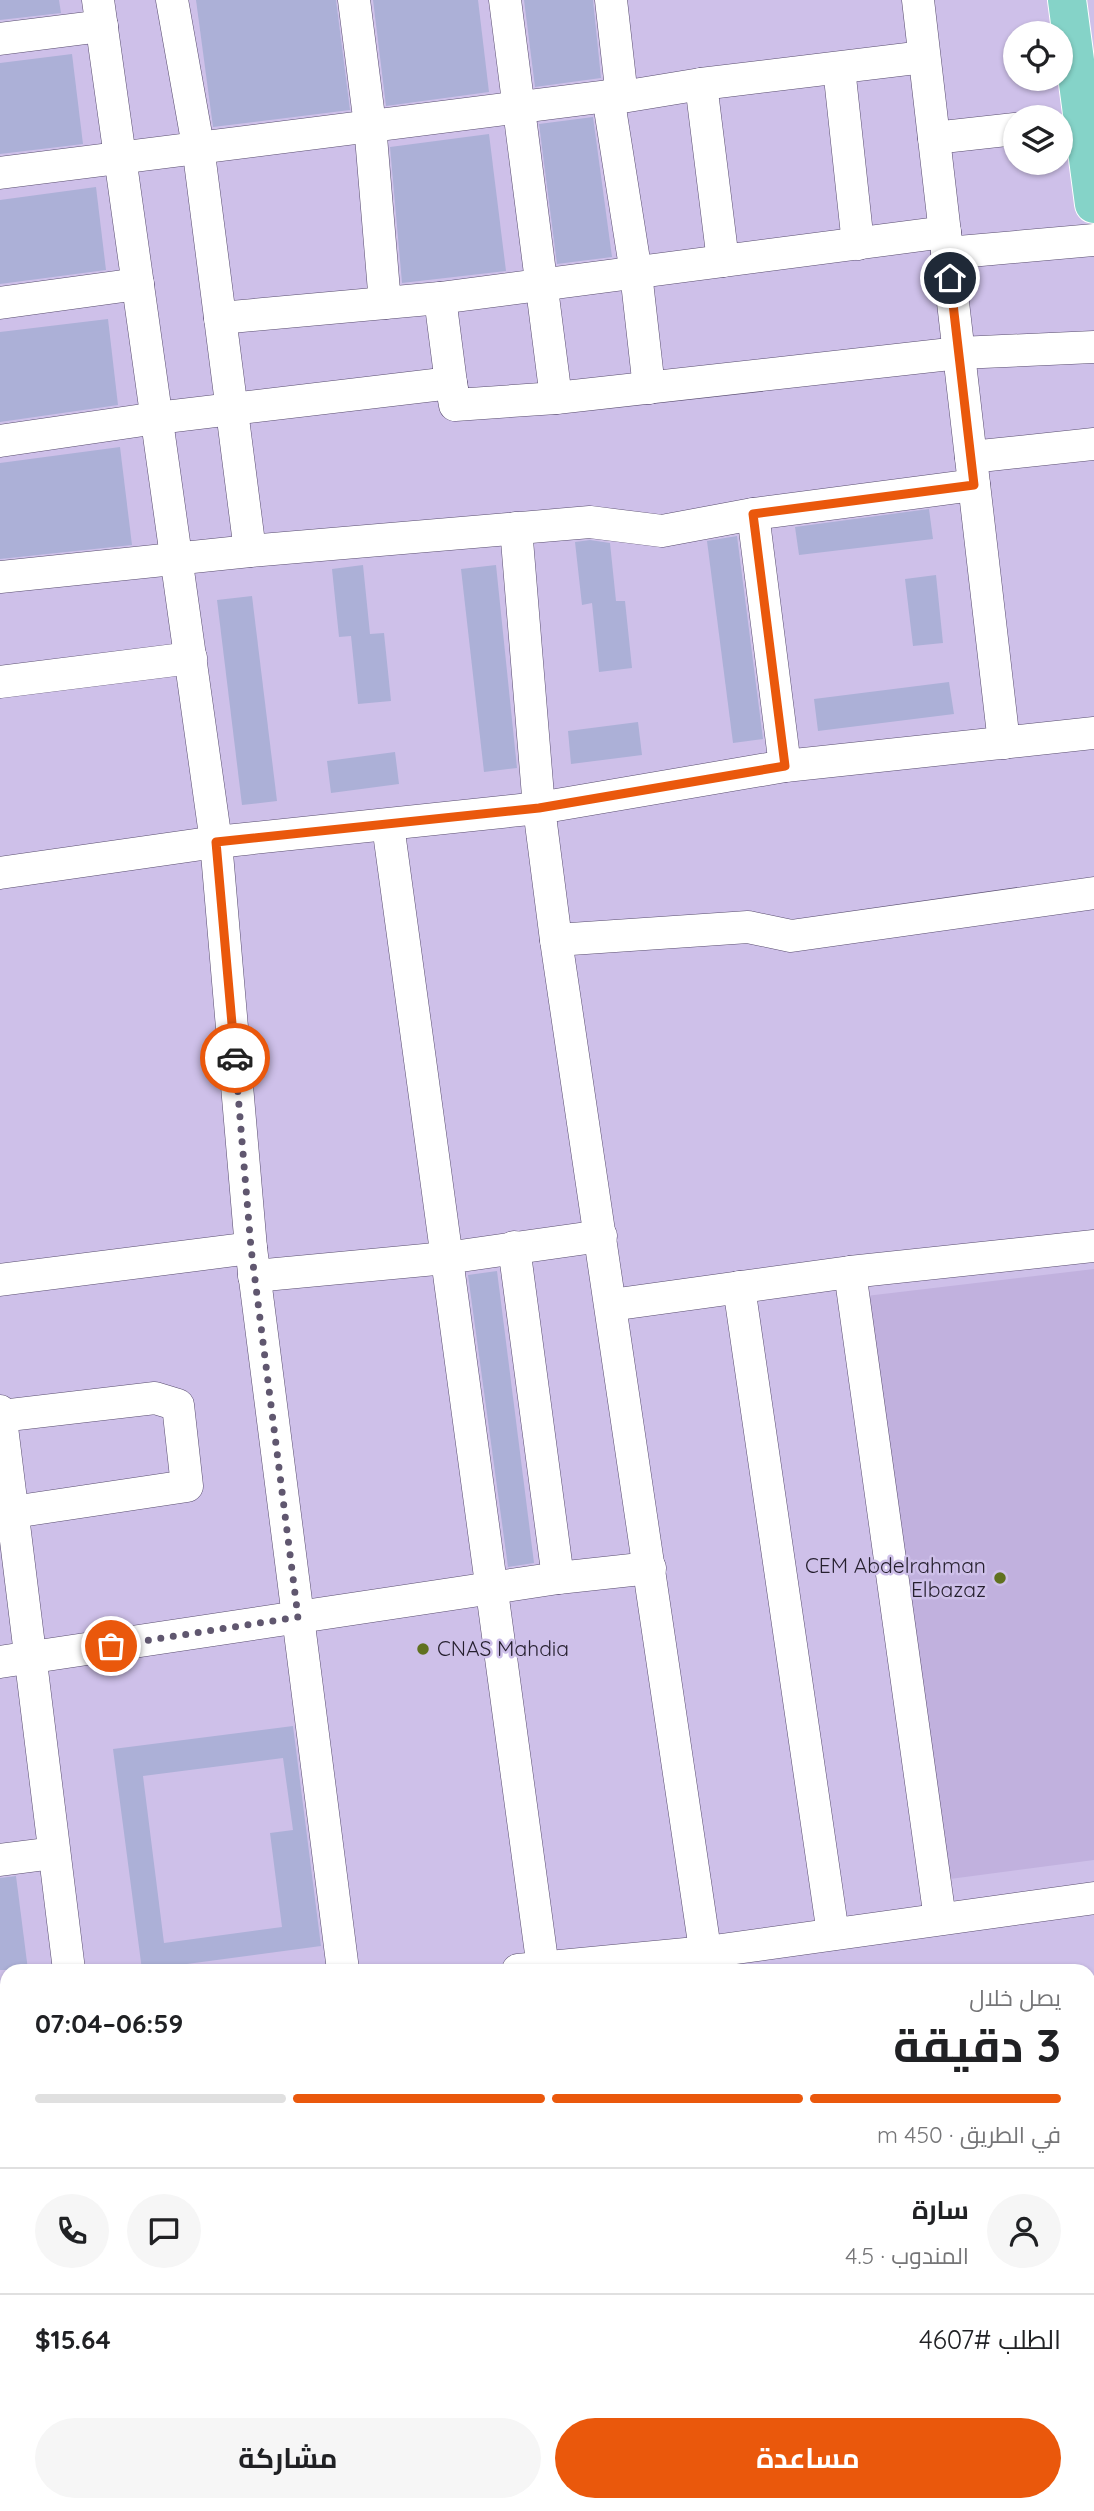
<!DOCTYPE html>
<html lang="ar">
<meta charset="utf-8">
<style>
body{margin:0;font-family:Quicksand,Cairo,sans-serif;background:#f6f6f6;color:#202124;direction:rtl;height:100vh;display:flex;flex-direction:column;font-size:26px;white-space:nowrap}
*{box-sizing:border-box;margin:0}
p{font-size:23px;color:#757577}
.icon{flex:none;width:38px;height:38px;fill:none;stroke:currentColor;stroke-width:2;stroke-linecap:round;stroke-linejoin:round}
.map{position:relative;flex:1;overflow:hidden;direction:ltr}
.sheet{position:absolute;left:0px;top:1964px;width:1096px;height:548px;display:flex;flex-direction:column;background:#fff;border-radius:21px 21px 0 0;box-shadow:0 2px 5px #0004;direction:rtl}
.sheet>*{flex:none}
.tools{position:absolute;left:1003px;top:21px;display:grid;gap:14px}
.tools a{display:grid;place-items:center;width:70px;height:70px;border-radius:50%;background:#fff;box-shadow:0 2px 5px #0004;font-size:35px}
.pin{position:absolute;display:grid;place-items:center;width:60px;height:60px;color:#fff;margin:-30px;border:4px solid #fff;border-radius:50%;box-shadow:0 2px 7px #0007}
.courier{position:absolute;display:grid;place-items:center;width:70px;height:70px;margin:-35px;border:5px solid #ea580c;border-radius:50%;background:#fff;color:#222;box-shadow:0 2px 9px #0007}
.overview em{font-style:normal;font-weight:700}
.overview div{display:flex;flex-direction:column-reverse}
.overview{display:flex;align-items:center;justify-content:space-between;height:119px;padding:0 35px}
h1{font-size:46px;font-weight:700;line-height:52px}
.bar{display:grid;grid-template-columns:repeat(4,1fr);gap:10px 7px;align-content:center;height:84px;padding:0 35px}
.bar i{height:9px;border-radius:5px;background:#e0e0e0}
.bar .current{background:#ea580c}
.bar p{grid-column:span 4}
.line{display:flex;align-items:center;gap:18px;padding:0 35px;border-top:2px solid #e0e0e0}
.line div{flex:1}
.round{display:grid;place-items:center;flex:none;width:74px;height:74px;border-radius:37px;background:#f6f6f6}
.cta{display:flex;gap:14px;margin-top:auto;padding:14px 35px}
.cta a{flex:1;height:80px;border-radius:42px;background:#ea580c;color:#fff;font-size:28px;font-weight:700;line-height:80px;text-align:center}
.cta a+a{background:#f6f6f6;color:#202124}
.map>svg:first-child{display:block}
.built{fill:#c1b1de}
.building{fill:#acb0d7;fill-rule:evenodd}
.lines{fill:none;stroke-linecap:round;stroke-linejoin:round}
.minor-casing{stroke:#594d6f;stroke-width:33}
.major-casing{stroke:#fff;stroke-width:40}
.minor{stroke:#fff;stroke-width:32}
.major{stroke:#85d3c8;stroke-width:38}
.done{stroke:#60576f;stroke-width:7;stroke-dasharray:0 12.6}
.route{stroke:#ea580c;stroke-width:9}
.poi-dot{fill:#60711f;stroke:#cec0e9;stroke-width:2.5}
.labels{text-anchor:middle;stroke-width:5;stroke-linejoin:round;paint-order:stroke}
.poi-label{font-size:21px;fill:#251f2e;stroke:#cec0e9;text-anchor:end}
</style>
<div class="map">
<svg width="1094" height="2511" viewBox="0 0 1094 2511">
<rect width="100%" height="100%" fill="#cec0e9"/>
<path class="built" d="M1094,1269V1860L950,1879L866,1296Z"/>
<g class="building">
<path d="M0,0H59L61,13L0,20Z"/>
<path d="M196,0H336L350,110L213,127Z"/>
<path d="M373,0H478L489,92L386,106Z"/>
<path d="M524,0H593L601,78L535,87Z"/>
<path d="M72,54L83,144L0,154V63Z"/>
<path d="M593,117L612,257L557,264L539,124Z"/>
<path d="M489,134L506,271L402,283L390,147Z"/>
<path d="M96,187L106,270L0,284V200Z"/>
<path d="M108,319L118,405L0,422V332Z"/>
<path d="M120,447L132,545L0,559V463Z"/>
<path d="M929,509L933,539L799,555L795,527Z"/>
<path d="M737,536L763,739L733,743L707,541Z"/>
<path d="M590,540L610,543L616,601H625L632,668L599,672L592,603L582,605L575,542Z"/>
<path d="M363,565L370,634L384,633L391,701L358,704L351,636L339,637L332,569Z"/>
<path d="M496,565L517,768L484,772L461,569Z"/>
<path d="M936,575L943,643L913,646L905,579Z"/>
<path d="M252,596L277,801L242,805L217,600Z"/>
<path d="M949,682L954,714L818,731L814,699Z"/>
<path d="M638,722L642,755L571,764L568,731Z"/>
<path d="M395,752L399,784L331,793L327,761Z"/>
<path d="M497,1271L534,1563L508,1567L468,1275Z"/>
<path d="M293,1726L321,1946L142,1970L113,1749ZM283,1758L293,1830L270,1833L282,1927L164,1943L143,1776Z"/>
<path d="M16,1876L28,1970H0V1878Z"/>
</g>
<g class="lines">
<defs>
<g id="minor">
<path d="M98,0L216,842L251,1248L343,1970"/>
<path d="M172,0L198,146L250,551"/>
<path d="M354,0L370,125L385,303"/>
<path d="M505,0L556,398"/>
<path d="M611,0L622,97"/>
<path d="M918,0L1004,743"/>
<path d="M0,39L102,26"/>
<path d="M839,68L858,244"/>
<path d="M701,84L723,261"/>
<path d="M608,96L636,273L649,388"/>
<path d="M934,138L1015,129"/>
<path d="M0,173L608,96L622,97L701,84L924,57"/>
<path d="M947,253L1094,240"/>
<path d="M0,303L138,284"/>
<path d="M220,318L440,298L945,232"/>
<path d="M451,383L455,405L556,398L959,353L1094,347"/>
<path d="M0,441L157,418L451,383L440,298"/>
<path d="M971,457L1094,444"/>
<path d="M753,514L785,766"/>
<path d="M516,528L539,808L556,940L708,1970"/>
<path d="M0,577L250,551L590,522L662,531L753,514L974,485"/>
<path d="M0,682L191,658"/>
<path d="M388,825C439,1206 494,1586 543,1968"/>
<path d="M0,873L216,842L539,808L785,766L1094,733"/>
<path d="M556,940L748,927L791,936L1094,893"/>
<path d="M514,1247L558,1578"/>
<path d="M850,1272L940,1919"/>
<path d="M254,1276L446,1258L601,1236"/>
<path d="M0,1280L251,1248"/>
<path d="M739,1287L833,1934"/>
<path d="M611,1305L850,1272L1094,1246"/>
<path d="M0,1411L69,1970"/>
<path d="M0,1416L155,1398L178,1405L187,1486L0,1514"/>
<path d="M0,1662L558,1578L650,1568"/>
<path d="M0,1860L54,1853"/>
<path d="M518,1970L707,1952L1094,1898"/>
<path d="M0,2038L7,2037"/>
<path d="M1088,2102L1094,2101"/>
<path d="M0,2185L7,2184"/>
<path d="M0,2266L7,2265"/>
<path d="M1088,2306L1094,2305"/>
<path d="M0,2457L7,2456"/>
<path d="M140,2504L141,2511"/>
<path d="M415,2504L416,2511"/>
<path d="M593,2504V2511"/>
<path d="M640,2504L641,2511"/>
<path d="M768,2504V2511"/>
<path d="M954,2504L955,2511"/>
</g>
<path id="major" d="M1067,0L1094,204"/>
</defs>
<use href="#minor" class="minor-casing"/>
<use href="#major" class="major-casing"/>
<use href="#minor" class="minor"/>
<use href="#major" class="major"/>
</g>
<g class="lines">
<path class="done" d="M111,1646L298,1617L251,1248L235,1058"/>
<path class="route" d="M235,1058L216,842L539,808L785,766L753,514L974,485L950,278"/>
</g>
<g class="poi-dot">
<circle cx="1000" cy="1578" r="7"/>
<circle cx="423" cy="1649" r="7"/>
</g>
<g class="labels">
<g class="poi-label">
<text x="986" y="1573">CEM Abdelrahman<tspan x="986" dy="24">Elbazaz</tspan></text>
<text x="437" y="1656" text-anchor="start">CNAS Mahdia</text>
</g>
</g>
</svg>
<div class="tools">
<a><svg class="icon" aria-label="locate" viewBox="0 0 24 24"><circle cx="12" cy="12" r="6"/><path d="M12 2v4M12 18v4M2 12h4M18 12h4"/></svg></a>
<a><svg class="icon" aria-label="layers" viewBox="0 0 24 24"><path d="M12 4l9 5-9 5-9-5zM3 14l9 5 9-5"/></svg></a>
</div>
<div class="pin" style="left:111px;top:1646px;background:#ea580c"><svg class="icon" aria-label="bag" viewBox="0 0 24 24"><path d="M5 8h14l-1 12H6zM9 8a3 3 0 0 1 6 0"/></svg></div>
<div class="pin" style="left:950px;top:278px;background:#1f2937"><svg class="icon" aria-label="home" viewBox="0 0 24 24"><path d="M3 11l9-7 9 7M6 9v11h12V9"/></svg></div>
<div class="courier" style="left:235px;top:1058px"><svg class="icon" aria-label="car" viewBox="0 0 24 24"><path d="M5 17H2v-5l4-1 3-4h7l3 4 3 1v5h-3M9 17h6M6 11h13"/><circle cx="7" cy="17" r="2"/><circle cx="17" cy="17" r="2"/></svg></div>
<section class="sheet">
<div class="overview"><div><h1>3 دقيقة</h1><p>يصل خلال</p></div><em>06:59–07:04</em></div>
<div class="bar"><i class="current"></i><i class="current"></i><i class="current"></i><i></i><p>في الطريق · 450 m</p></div>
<div class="line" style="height:126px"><a class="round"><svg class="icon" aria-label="person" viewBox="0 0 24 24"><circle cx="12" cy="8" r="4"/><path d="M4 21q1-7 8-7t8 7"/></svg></a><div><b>سارة</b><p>المندوب · 4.5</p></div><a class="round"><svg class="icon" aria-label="chat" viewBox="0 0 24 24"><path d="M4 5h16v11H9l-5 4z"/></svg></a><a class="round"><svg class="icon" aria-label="phone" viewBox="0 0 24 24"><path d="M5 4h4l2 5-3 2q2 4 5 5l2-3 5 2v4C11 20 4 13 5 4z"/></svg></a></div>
<div class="line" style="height:91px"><div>الطلب #4607</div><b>$15.64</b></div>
<div class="cta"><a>مساعدة</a><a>مشاركة</a></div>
</section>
</div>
